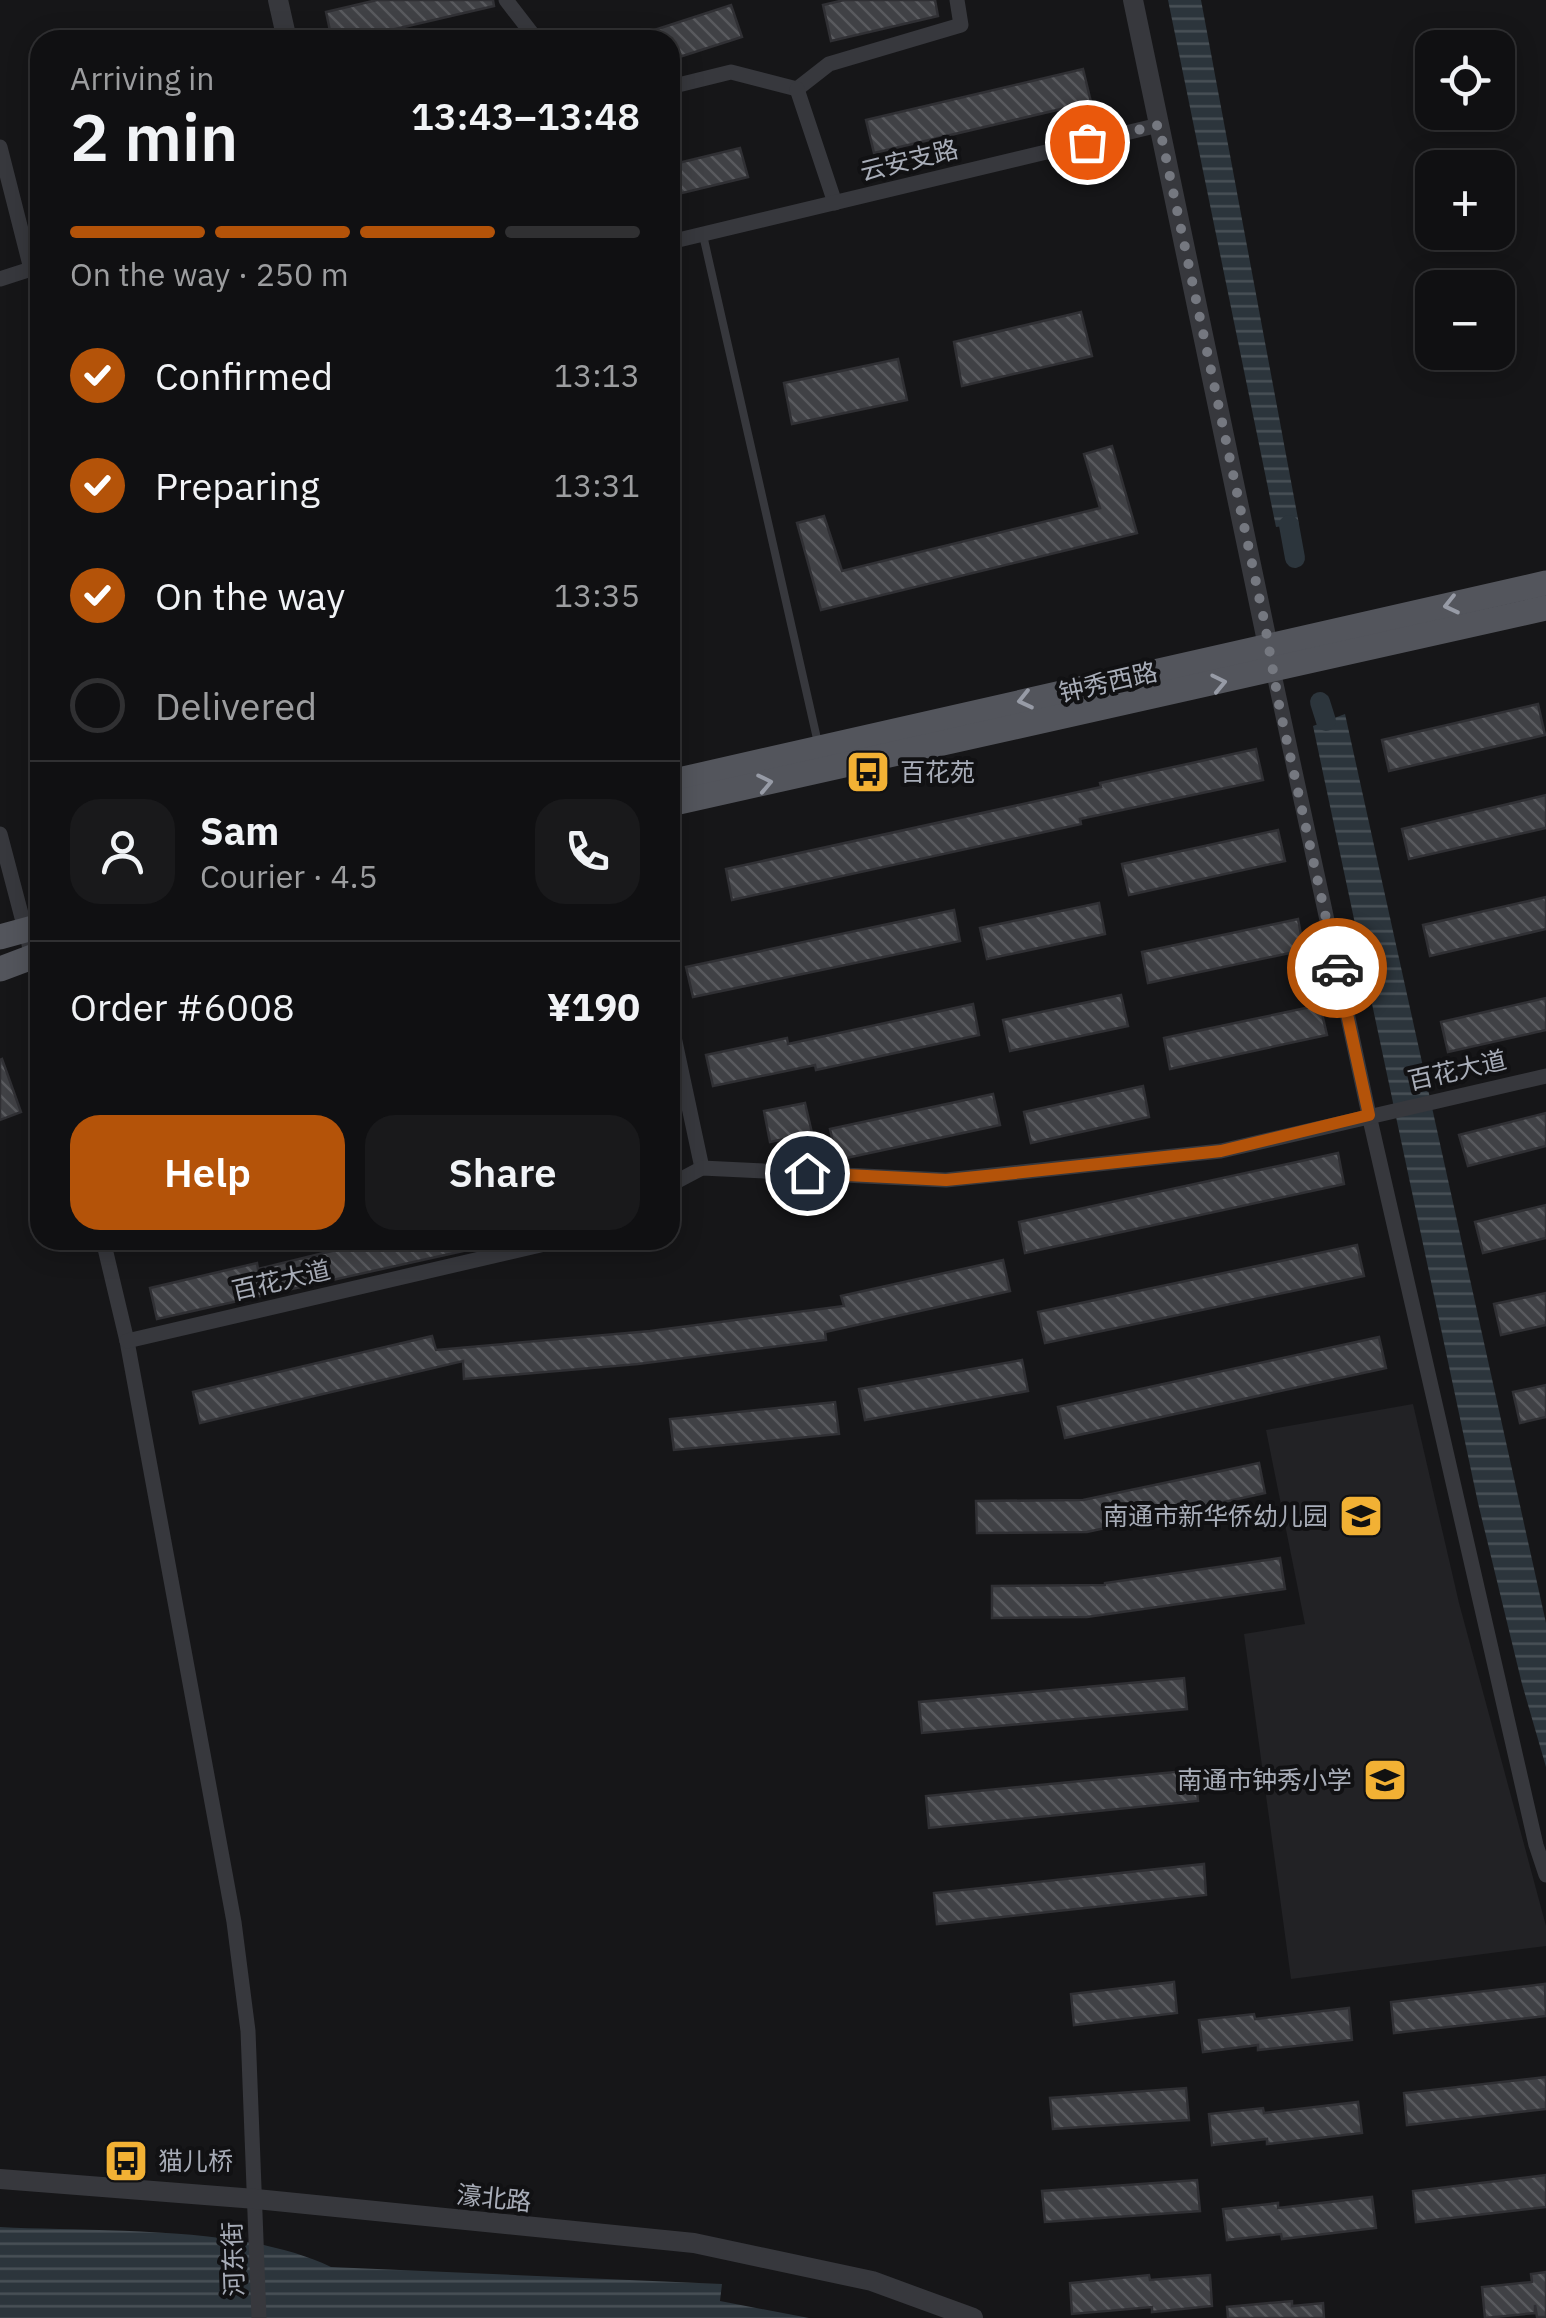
<!DOCTYPE html>
<meta charset="utf-8">
<style>
body{margin:0;font-family:"IBM Plex Sans","Noto Sans SC",sans-serif;background:#19191b;color:#f1f3f6;height:100vh;display:flex;flex-direction:column;font-size:38px;white-space:nowrap}
*{box-sizing:border-box;margin:0}
p{font-size:32px;color:#9c9d9f}
.icon{flex:none;width:55px;height:55px;fill:none;stroke:currentColor;stroke-width:2;stroke-linecap:round;stroke-linejoin:round}
.map{position:relative;flex:1;overflow:hidden}
.panel{position:absolute;left:30px;top:30px;width:650px;height:1220px;display:flex;flex-direction:column;background:#101012;border-radius:30px;box-shadow:0 5px 25px #0003,0 0 0 2px #303032}
.panel>*{flex:none}
.buttons{position:absolute;left:1415px;top:30px;display:grid;gap:20px}
.buttons a{display:grid;place-items:center;width:100px;height:100px;border-radius:20px;background:#101012;box-shadow:0 5px 25px #0003,0 0 0 2px #303032;font-size:50px}
.pin{position:absolute;display:grid;place-items:center;width:85px;height:85px;color:#fff;margin:-42px;border:5px solid #fff;border-radius:50%;box-shadow:0 2px 10px #0007}
.courier{position:absolute;display:grid;place-items:center;width:100px;height:100px;margin:-50px;border:8px solid #b45309;border-radius:50%;background:#fff;color:#222;box-shadow:0 2px 12px #0007}
.overview em{font-style:normal;font-weight:600}
.overview div{display:flex;flex-direction:column-reverse}
.overview{display:flex;align-items:center;justify-content:space-between;height:170px;padding:0 40px}
h1{font-size:65px;font-weight:600;line-height:75px}
.bar{display:grid;grid-template-columns:repeat(4,1fr);gap:15px 10px;align-content:center;height:120px;padding:0 40px}
.bar i{height:12px;border-radius:8px;background:#303032}
.bar .on{background:#b45309}
.bar p{grid-column:span 4}
.line{display:flex;align-items:center;gap:25px;padding:0 40px;border-top:2px solid #303032}
.line div{flex:1}
.round{display:grid;place-items:center;flex:none;width:105px;height:105px;border-radius:30px;background:#19191b}
ol{padding:0 40px;list-style:none}
li{display:flex;align-items:center;gap:30px;height:110px}
li p{margin-inline-start:auto}
li .icon{padding:10px;border-radius:50%;background:#b45309;color:#fff;stroke-width:4}
li:last-child{color:#9c9d9f}
li i{width:55px;height:55px;border:5px solid #303032;border-radius:50%}
.button{display:flex;gap:20px;margin-top:auto;padding:20px 40px}
.button a{flex:1;height:115px;border-radius:30px;background:#b45309;color:#fff;font-size:40px;font-weight:600;line-height:115px;text-align:center}
.button a+a{background:#19191b;color:#f1f3f6}
.map>svg:first-child{display:block}
.built{fill:#222225}
.water{fill:url(#water-rules)}
.lines{fill:none;stroke-linecap:round;stroke-linejoin:round}
.canal{stroke:#2c353c;stroke-width:20}
.building{fill:url(#building-back-hatch);stroke:#303034;stroke-width:2.5}
.service{stroke:#37383d;stroke-width:8}
.minor{stroke:#37383d;stroke-width:15}
.tertiary{stroke:#37383d;stroke-width:20}
.primary{stroke:#53555c;stroke-width:25}
.oneway{stroke:#979ba6}
.done{stroke:#757880;stroke-width:10;stroke-dasharray:0 18}
.route{stroke:#b45309;stroke-width:12}
.labels{text-anchor:middle;stroke-width:8;stroke-linejoin:round;paint-order:stroke}
.street-label{font-size:25px;fill:#a8adb8;stroke:#111113}
.poi-label{font-size:25px;fill:#a8adb8;stroke:#111113;text-anchor:start}
</style>
<div class="map">
<svg width="1546" height="2318" viewBox="0 0 1546 2318">
<defs>
<pattern id="water-rules" width="6" height="5" patternUnits="userSpaceOnUse" patternTransform="scale(2.5)"><rect width="6" height="5" fill="#2c353c"/><path d="M0 2.5h6" fill="none" stroke="#485056"/></pattern>
<pattern id="building-back-hatch" width="6" height="6" patternUnits="userSpaceOnUse" patternTransform="scale(2.5)"><rect width="6" height="6" fill="#404145"/><path d="M-1 5l2 2M0 0l6 6M5-1l2 2" fill="none" stroke="#595a5e"/></pattern>
</defs>
<rect width="100%" height="100%" fill="#161618"/>
<path class="built" d="M1413,1404L1459,1603L1546,1926V1946L1291,1979L1244,1634L1305,1624L1266,1430Z"/>
<g class="water">
<path d="M1168,0H1201L1299,524L1276,527Z"/>
<path d="M1345,714L1546,1623V1767L1522,1684L1478,1503L1313,726Z"/>
<path d="M0,2227C96,2232 245,2225 331,2267L722,2284L720,2301L809,2318H0Z"/>
</g>
<g class="lines">
<g class="canal">
<path d="M1289,525L1295,558"/>
<path d="M1320,702L1326,721"/>
</g>
</g>
<g class="building">
<path d="M377,0H493L494,6L348,40H332L326,12Z"/>
<path d="M844,0H935L938,16L831,41L823,5Z"/>
<path d="M731,5L742,37L670,60V40H633V37Z"/>
<path d="M1083,69L1091,102L874,153L866,120Z"/>
<path d="M740,148L748,177L670,196V165Z"/>
<path d="M1081,312L1092,356L962,386L954,342Z"/>
<path d="M898,359L907,400L792,424L784,383Z"/>
<path d="M1112,446L1137,533L821,610L797,523L824,516L842,571L1100,508L1084,454Z"/>
<path d="M1538,704L1545,735L1389,771L1382,740Z"/>
<path d="M1256,749L1263,780L1080,819L1081,824L732,900L726,869L1101,787L1100,783Z"/>
<path d="M1546,795V828L1409,859L1402,829Z"/>
<path d="M1278,830L1285,861L1129,895L1122,864Z"/>
<path d="M1546,897V929L1430,956L1423,925Z"/>
<path d="M1099,903L1105,934L987,959L980,928Z"/>
<path d="M954,910L960,941L693,997L686,967Z"/>
<path d="M1298,919L1304,950L1148,983L1142,952Z"/>
<path d="M1121,995L1128,1026L1010,1051L1003,1020Z"/>
<path d="M1546,998V1030L1448,1052L1441,1022Z"/>
<path d="M973,1004L979,1035L816,1070L815,1065L713,1086L706,1055L787,1038L788,1044Z"/>
<path d="M1320,1005L1327,1035L1170,1069L1164,1038Z"/>
<path d="M2,1059L21,1112L0,1120V1060Z"/>
<path d="M1143,1086L1149,1117L1031,1143L1024,1112Z"/>
<path d="M993,1094L1000,1125L837,1160L830,1129Z"/>
<path d="M805,1103L812,1133L770,1142L764,1111Z"/>
<path d="M1546,1113V1146L1468,1166L1459,1135Z"/>
<path d="M1338,1153L1344,1184L1025,1253L1019,1222Z"/>
<path d="M1546,1205V1238L1483,1253L1475,1222Z"/>
<path d="M377,1240H498L499,1243L157,1319L150,1288L257,1263L258,1269Z"/>
<path d="M1357,1245L1364,1276L1045,1343L1038,1312Z"/>
<path d="M1003,1260L1010,1291L825,1332L826,1340L638,1364L464,1379L463,1361L200,1423L193,1392L432,1336L436,1350L650,1331L844,1306L841,1296Z"/>
<path d="M1546,1293V1325L1501,1335L1494,1304Z"/>
<path d="M1379,1337L1386,1368L1065,1438L1058,1407Z"/>
<path d="M1022,1360L1028,1391L865,1420L859,1389Z"/>
<path d="M1546,1385V1417L1520,1423L1513,1392Z"/>
<path d="M835,1402L839,1434L674,1450L670,1419Z"/>
<path d="M1259,1463L1265,1493L1087,1532L977,1533L976,1501L1083,1500Z"/>
<path d="M1280,1558L1285,1589L1087,1617L992,1618V1586L1105,1585V1583Z"/>
<path d="M1184,1678L1187,1709L922,1733L919,1702Z"/>
<path d="M1195,1770L1198,1801L929,1828L926,1796Z"/>
<path d="M1204,1864L1206,1895L937,1924L934,1893Z"/>
<path d="M1174,1982L1177,2013L1074,2025L1071,1994Z"/>
<path d="M1545,1984L1546,2016L1394,2033L1391,2002Z"/>
<path d="M1349,2008L1352,2040L1258,2050V2045L1203,2052L1199,2020L1254,2014L1255,2019Z"/>
<path d="M1546,2077V2109L1407,2125L1404,2093Z"/>
<path d="M1186,2088L1189,2120L1053,2129L1050,2098Z"/>
<path d="M1358,2102L1362,2133L1267,2144V2139L1212,2145L1209,2114L1263,2108L1264,2113Z"/>
<path d="M1546,2175V2207L1416,2222L1413,2191Z"/>
<path d="M1197,2180L1200,2211L1045,2222L1042,2191Z"/>
<path d="M1372,2197L1376,2228L1282,2239L1281,2234L1227,2240L1223,2209L1278,2203V2208Z"/>
<path d="M1546,2272V2317H1537L1535,2305V2313L1485,2318L1482,2287L1532,2282L1531,2274Z"/>
<path d="M1149,2275L1150,2280L1210,2275L1212,2306L1152,2312V2307L1072,2314L1070,2283Z"/>
<path d="M1292,2301V2306L1323,2303L1324,2318H1228L1227,2307Z"/>
</g>
<g class="lines">
<path class="service" d="M703,235L818,743"/>
<g class="minor">
<path d="M506,0L537,40"/>
<path d="M670,87L731,72L797,89"/>
<path d="M797,89L829,64L961,25L957,0"/>
<path d="M797,89L835,203"/>
<path d="M0,147L31,269L0,279"/>
<path d="M670,242L1159,125"/>
<path d="M1272,665L1369,1115L1536,1845L1546,1875"/>
<path d="M0,834L40,986"/>
<path d="M670,1018L702,1168"/>
<path d="M670,1185L702,1168L946,1180L1221,1151L1546,1076"/>
<path d="M103,1240L127,1341L234,1922L248,2031L259,2318"/>
<path d="M127,1341L562,1240"/>
</g>
<g class="tertiary">
<path d="M278,0L287,40"/>
<path d="M1133,0L1268,646"/>
<path d="M0,2179L256,2199L694,2243L872,2281L973,2318"/>
</g>
<g class="primary">
<path d="M670,782L1546,583"/>
<path d="M670,804L1546,608"/>
<path d="M0,937L40,926"/>
<path d="M0,969L40,954"/>
</g>
</g>
<defs><path id="oneway-chevron" d="M-2-3.5L2.5 0L-2 3.5" fill="none" stroke-width="1.6" stroke-linecap="round" stroke-linejoin="round" transform="scale(2.5)"/></defs>
<g class="oneway">
<use href="#oneway-chevron" transform="translate(1451 605) rotate(167)"/>
<use href="#oneway-chevron" transform="translate(1219 683) rotate(-12)"/>
<use href="#oneway-chevron" transform="translate(1025 700) rotate(167)"/>
<use href="#oneway-chevron" transform="translate(765 783) rotate(-12)"/>
</g>
<g class="lines">
<path class="done" d="M1087,142L1159,125L1264,620L1280,710L1337,968"/>
<path class="route" d="M807,1173L946,1180L986,1176L1221,1151L1369,1115L1337,968"/>
</g>
<defs>
<symbol id="bus-square" viewBox="-11 -11 22 22"><rect x="-9" y="-9" width="18" height="18" rx="4" fill="#f2b134" stroke="#111113"/><path d="M-5-6H5V4H4V6H2V4H-2V6H-4V4H-5ZM-3.5-4V0h7V-4ZM-3.5 1.2v1.5H-2V1.2ZM2 1.2v1.5H3.5V1.2Z" fill="#111"/></symbol>
<symbol id="school-square" viewBox="-11 -11 22 22"><rect x="-9" y="-9" width="18" height="18" rx="4" fill="#f2b134" stroke="#111113"/><path d="M0-5L7-2L0 1L-7-2ZM-4 1L0 2.5L4 1V4Q0 6-4 4Z" fill="#111"/></symbol>
</defs>
<g fill-rule="evenodd">
<use href="#bus-square" x="843" y="747" width="50" height="50"/>
<use href="#school-square" x="1336" y="1491" width="50" height="50"/>
<use href="#school-square" x="1360" y="1755" width="50" height="50"/>
<use href="#bus-square" x="101" y="2136" width="50" height="50"/>
</g>
<g class="labels">
<g class="street-label">
<text transform="translate(909 160) rotate(-14)" y="9">云安支路</text>
<text transform="translate(1108 682) rotate(-13)" y="9">钟秀西路</text>
<text transform="translate(1457 1070) rotate(-13)" y="9">百花大道</text>
<text transform="translate(281 1280) rotate(-13)" y="9">百花大道</text>
<text transform="translate(494 2198) rotate(6)" y="9">濠北路</text>
<text transform="translate(233 2259) rotate(-92)" y="9">河东街</text>
</g>
<g class="poi-label">
<text x="900" y="781">百花苑</text>
<text x="1328" y="1525" text-anchor="end">南通市新华侨幼儿园</text>
<text x="1352" y="1789" text-anchor="end">南通市钟秀小学</text>
<text x="158" y="2170">猫儿桥</text>
</g>
</g>
</svg>
<div class="buttons">
<a><svg class="icon" aria-label="locate" viewBox="0 0 24 24"><circle cx="12" cy="12" r="6"/><path d="M12 2v4M12 18v4M2 12h4M18 12h4"/></svg></a>
<a>+</a>
<a>−</a>
</div>
<div class="pin" style="left:1087px;top:142px;background:#ea580c"><svg class="icon" aria-label="bag" viewBox="0 0 24 24"><path d="M5 8h14l-1 12H6zM9 8a3 3 0 0 1 6 0"/></svg></div>
<div class="pin" style="left:807px;top:1173px;background:#1f2937"><svg class="icon" aria-label="home" viewBox="0 0 24 24"><path d="M3 11l9-7 9 7M6 9v11h12V9"/></svg></div>
<div class="courier" style="left:1337px;top:968px"><svg class="icon" aria-label="car" viewBox="0 0 24 24"><path d="M5 17H2v-5l4-1 3-4h7l3 4 3 1v5h-3M9 17h6M6 11h13"/><circle cx="7" cy="17" r="2"/><circle cx="17" cy="17" r="2"/></svg></div>
<section class="panel">
<div class="overview"><div><h1>2 min</h1><p>Arriving in</p></div><em>13:43–13:48</em></div>
<div class="bar"><i class="on"></i><i class="on"></i><i class="on"></i><i></i><p>On the way · 250 m</p></div>
<ol>
<li><svg class="icon" aria-label="check" viewBox="0 0 24 24"><path d="M5 12l5 5 9-10"/></svg>Confirmed<p>13:13</p></li>
<li><svg class="icon" aria-label="check" viewBox="0 0 24 24"><path d="M5 12l5 5 9-10"/></svg>Preparing<p>13:31</p></li>
<li><svg class="icon" aria-label="check" viewBox="0 0 24 24"><path d="M5 12l5 5 9-10"/></svg>On the way<p>13:35</p></li>
<li><i></i>Delivered</li>
</ol>
<div class="line" style="height:180px"><a class="round"><svg class="icon" aria-label="person" viewBox="0 0 24 24"><circle cx="12" cy="8" r="4"/><path d="M4 21q1-7 8-7t8 7"/></svg></a><div><b>Sam</b><p>Courier · 4.5</p></div><a class="round"><svg class="icon" aria-label="phone" viewBox="0 0 24 24"><path d="M5 4h4l2 5-3 2q2 4 5 5l2-3 5 2v4C11 20 4 13 5 4z"/></svg></a></div>
<div class="line" style="height:130px"><div>Order #6008</div><b>¥190</b></div>
<div class="button"><a>Help</a><a>Share</a></div>
</section>
</div>
